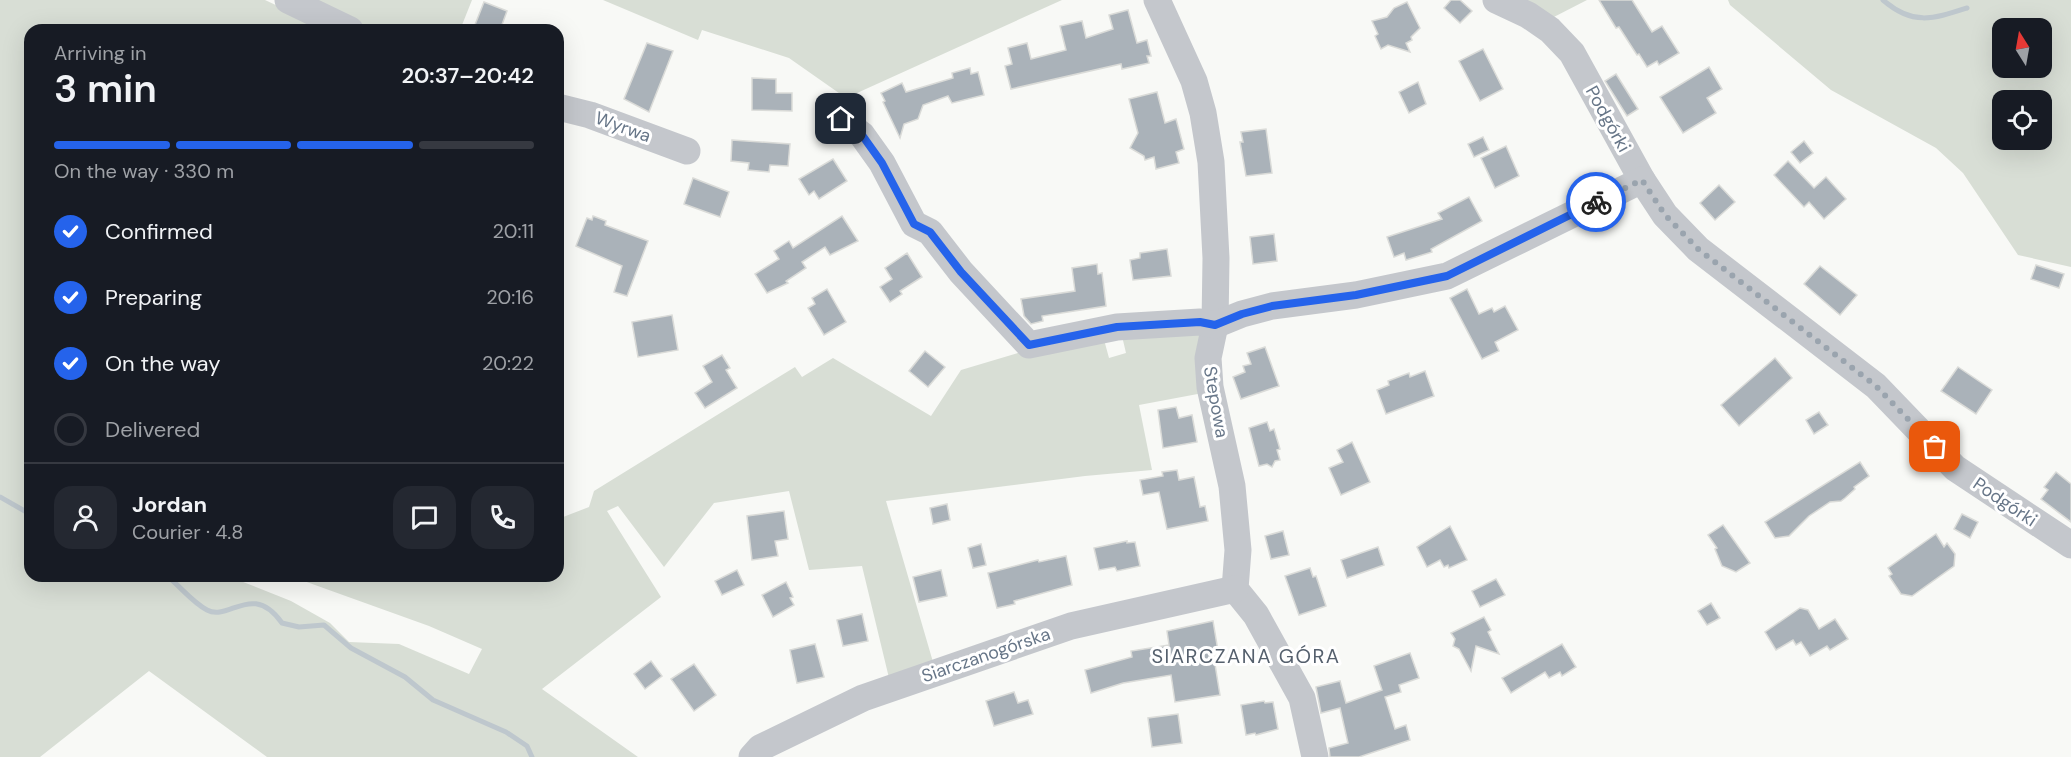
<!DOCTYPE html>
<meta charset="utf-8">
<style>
body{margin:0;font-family:"DM Sans",sans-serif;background:#242831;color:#f1f3f6;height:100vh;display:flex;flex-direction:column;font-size:22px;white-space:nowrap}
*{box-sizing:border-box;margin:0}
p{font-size:20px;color:#9ea1a6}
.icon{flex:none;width:33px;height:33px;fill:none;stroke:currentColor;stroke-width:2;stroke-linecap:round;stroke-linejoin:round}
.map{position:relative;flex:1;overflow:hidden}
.panel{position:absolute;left:24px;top:24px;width:540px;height:558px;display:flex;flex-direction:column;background:#171b24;border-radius:18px;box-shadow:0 6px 24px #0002}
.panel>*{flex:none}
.needle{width:39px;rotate:349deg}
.buttons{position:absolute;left:1992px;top:18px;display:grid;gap:12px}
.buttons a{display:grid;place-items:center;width:60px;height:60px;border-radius:12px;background:#171b24;box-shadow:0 6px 24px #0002;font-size:30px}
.pin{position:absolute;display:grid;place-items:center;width:51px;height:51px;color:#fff;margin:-26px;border-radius:12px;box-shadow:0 3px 9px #0006}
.courier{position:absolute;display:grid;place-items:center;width:60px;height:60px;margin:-30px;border:4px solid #2563eb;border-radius:50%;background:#fff;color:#222;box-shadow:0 2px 8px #0007}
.head em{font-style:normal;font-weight:600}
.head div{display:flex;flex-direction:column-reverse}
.head{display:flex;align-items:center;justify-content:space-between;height:102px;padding:0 30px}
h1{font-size:39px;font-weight:600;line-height:45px}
.bar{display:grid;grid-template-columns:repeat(4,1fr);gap:9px 6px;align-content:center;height:72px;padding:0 30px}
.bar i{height:8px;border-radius:4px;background:#363941}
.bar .selected{background:#2563eb}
.bar p{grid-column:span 4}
.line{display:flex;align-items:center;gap:15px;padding:0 30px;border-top:2px solid #363941}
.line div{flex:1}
.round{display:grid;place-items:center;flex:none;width:63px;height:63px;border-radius:18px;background:#242831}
ol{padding:0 30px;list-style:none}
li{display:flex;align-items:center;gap:18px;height:66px}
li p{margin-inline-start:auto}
li .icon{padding:6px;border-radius:50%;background:#2563eb;color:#fff;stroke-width:4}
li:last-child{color:#9ea1a6}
li i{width:33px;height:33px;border:3px solid #363941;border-radius:50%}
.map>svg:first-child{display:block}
.green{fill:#d8ded5;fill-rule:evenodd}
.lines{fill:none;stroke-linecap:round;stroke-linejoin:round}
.stream{stroke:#bec7cd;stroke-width:5}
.building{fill:#aab2b9;stroke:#dadbd8;stroke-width:1.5}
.minor{stroke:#c4c7cc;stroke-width:27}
.done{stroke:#9aa4ae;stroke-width:6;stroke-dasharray:0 10.8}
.route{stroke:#2563eb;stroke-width:8}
.labels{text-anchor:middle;stroke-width:6;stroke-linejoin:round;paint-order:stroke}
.street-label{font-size:18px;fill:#677688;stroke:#fff}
.neighbourhood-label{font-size:20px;letter-spacing:1.5px;fill:#55606d;stroke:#fff}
</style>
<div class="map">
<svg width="2071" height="757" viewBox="0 0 2071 757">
<rect width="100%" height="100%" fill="#f8f9f6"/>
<g class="green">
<path d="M0,0H265L329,30H30V576H228L291,601L330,623L349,642L399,644L469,674L482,649L429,626L290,576H558V519L589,507L594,491L795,367L802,377L833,358L931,416L961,370L1021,352L1103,336L1109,358L1126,353L1122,336L1206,328L1203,393L1139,405L1152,470L1085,476L886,501L933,662L889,678L862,566L809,570L789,491L714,503L664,567L618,506L607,511L661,597L542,689L638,757H267L149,671L40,757H0Z"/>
<path d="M298,0H472L460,30H361Z"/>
<path d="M603,0H1062L846,98L789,58L702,30L698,40Z"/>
<path d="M1519,0H1587L1550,19Z"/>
<path d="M1728,0H2071V267L2018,255L1963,173L1936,148L1831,90L1730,5ZM2002,28H2042V68H2002ZM2002,100H2042V140H2002Z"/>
</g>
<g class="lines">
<g class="stream">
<path d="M1883,0C1913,26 1933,19 1967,8"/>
<path d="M0,497L30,514"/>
<path d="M167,576C180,586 192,602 207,610C229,622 252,581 282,623L299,627L324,625L351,648L405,677L433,700L506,732L527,746L532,757"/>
</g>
</g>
<g class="building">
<path d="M1451,0H1460L1472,11L1460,23L1444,8Z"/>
<path d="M1599,0H1632L1652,32L1662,26L1679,53L1659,65L1657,61L1647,67L1639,54L1637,55L1619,27L1616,28Z"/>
<path d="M484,2L507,11L500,30H473Z"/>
<path d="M1407,2L1420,28L1411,37L1412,40L1406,43L1410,52L1388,45L1381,49L1375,36L1378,34L1372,21L1387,17L1394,8Z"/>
<path d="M1128,10L1137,43L1147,40L1151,56H1147L1149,63L1122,69L1121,64L1011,89L1005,66L1012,64L1008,48L1027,43L1031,59L1066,50L1060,26L1082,21L1086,38L1113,29L1109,15Z"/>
<path d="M647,43L673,51L649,112L624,99Z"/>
<path d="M1483,49L1503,89L1480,101L1459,61Z"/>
<path d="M1709,67L1722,89L1707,98L1716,113L1683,133L1660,97Z"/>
<path d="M970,68L971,74L978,72L984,95L952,103L948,96L923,105L918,119L904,124L900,138L883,102L885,101L881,93L902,83L906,92L953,78L952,73Z"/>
<path d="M1616,74L1638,109L1627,116L1605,81Z"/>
<path d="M752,78L776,79V93H792V111L752,110Z"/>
<path d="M1418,82L1426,104L1409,113L1399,92Z"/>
<path d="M1157,92L1165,123L1176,119L1184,149L1176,152L1179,163L1156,169L1154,157L1145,160L1144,156L1130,148L1138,133L1129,99Z"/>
<path d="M1266,129L1272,173L1246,176L1240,142H1243L1241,132Z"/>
<path d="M1483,137L1489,150L1474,157L1468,144Z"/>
<path d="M732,140L790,144L788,166L770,165L769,172L748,170L749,163L731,161Z"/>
<path d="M1804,141L1813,153L1800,163L1791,152Z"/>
<path d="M1506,146L1519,176L1495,188L1481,158Z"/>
<path d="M833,159L847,181L819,199L814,191L809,195L799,179Z"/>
<path d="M1788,161L1814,188L1826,177L1846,199L1824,219L1809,202L1804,207L1774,175Z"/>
<path d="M693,178L729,192L720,217L684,204Z"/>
<path d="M1719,185L1735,202L1715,220L1700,203Z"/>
<path d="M1469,197L1482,221L1431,249L1432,252L1406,260L1404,253L1394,257L1387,237L1442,219L1438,213Z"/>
<path d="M593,216L606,221L605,225L648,241L627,296L614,292L622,266L576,246L587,218L592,220Z"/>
<path d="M842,216L858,241L830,255L825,247L802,262L806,268L786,281L788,283L767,293L755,274L779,259L774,251L789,241L793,248Z"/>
<path d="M1274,234L1277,261L1253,264L1250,237Z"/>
<path d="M1167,249L1171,276L1133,280L1130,260L1140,258V253Z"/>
<path d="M907,253L922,277L900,291L902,294L890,302L880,287L892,279L885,268Z"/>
<path d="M1097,264L1098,274L1102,273L1106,306L1042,316L1043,321L1031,324L1024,316L1021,299L1075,291L1072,268Z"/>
<path d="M2036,265L2064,274L2059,288L2031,279Z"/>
<path d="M1820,266L1857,295L1840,315L1804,284Z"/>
<path d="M827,289L846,322L824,335L808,308L815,304L812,298Z"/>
<path d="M1467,289L1479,314L1492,308L1494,312L1505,306L1518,330L1495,342L1499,351L1482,359L1450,298Z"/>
<path d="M672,315L678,350L638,357L632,322Z"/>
<path d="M1265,347L1279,386L1241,399L1233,377L1245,372L1243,366L1251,364L1247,353Z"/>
<path d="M925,351L945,367L928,387L909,371Z"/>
<path d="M722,355L730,368L726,370L737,388L705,408L695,393L712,382L703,366Z"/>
<path d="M1775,358L1792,378L1739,426L1721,405Z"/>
<path d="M1958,367L1992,390L1976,414L1941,391Z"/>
<path d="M1425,371L1434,396L1386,414L1377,390L1389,385L1388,381L1409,373L1410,377Z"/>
<path d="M1176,407L1179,418L1192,415L1197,442L1163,448L1158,410Z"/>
<path d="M1819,412L1828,425L1814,434L1806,420Z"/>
<path d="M1267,422L1270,431L1274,429L1280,449L1277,450L1280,460L1275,461L1272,467L1267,464L1259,466L1249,428Z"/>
<path d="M1352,442L1370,482L1341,495L1329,468L1343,462L1337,450Z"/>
<path d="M1860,462L1869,476L1854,487L1855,489L1845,498L1841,501L1830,502L1809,516L1789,536L1775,538L1765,522Z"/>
<path d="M1177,470L1179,480L1194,477L1200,507L1205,506L1208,521L1167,529L1159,492L1143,495L1140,480L1163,476L1162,472Z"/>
<path d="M2056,472L2071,484V522L2041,499L2048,490L2044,487Z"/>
<path d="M947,504L950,520L933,524L930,508Z"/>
<path d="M784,511L788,539L775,541L778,556L752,560L747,516Z"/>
<path d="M1962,514L1978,522L1970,538L1954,529Z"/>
<path d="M1723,525L1750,563L1736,572L1722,566L1715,549L1717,548L1708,535Z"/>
<path d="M1450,526L1467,560L1449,568L1448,565L1444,567L1440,560L1427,567L1417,547Z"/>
<path d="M1283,531L1289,555L1271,559L1265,536Z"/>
<path d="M1936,534L1944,547L1947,543L1955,554L1954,566L1912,596L1901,594L1889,576L1892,574L1888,568Z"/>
<path d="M1127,541V543L1135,542L1140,566L1117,571L1115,567L1099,570L1094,548Z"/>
<path d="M981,544L986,565L973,568L968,548Z"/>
<path d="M1378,547L1384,565L1347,578L1341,560Z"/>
<path d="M1066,556L1072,585L1014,601L1015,604L997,608L988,573L1038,560L1039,562Z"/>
<path d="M1310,568L1313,577L1316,576L1326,606L1299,615L1285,576Z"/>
<path d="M737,570L744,585L722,595L715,581Z"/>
<path d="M941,570L947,596L919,602L913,577Z"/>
<path d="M1496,579L1505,595L1480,607L1472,591Z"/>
<path d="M786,582L793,597L790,598L794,605L773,617L762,595Z"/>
<path d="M1711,603L1720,618L1707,625L1698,611Z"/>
<path d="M1800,608L1808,610L1819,629L1835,619L1848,639L1830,650L1827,646L1810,656L1801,642L1796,645L1793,640L1776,650L1765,632Z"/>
<path d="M862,614L868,641L843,646L837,620Z"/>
<path d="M1484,617L1491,630L1488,632L1499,654L1476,646L1471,671L1459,649L1453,646L1455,639L1451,633Z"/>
<path d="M1213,621L1218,651L1213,652L1220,695L1175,702L1171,675L1123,683L1091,693L1085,670L1132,657L1131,651L1169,645L1167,631Z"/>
<path d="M815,644L824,677L797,683L790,650Z"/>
<path d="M1562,644L1576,667L1562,676L1560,672L1549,678L1545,672L1511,693L1502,678Z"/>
<path d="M1410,653L1419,678L1399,685L1401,692L1385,697L1395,729L1406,725L1410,740L1359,757H1330L1329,748L1348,743L1340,708L1321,713L1316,687L1340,681L1346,703L1382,690L1374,666Z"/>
<path d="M651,661L662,676L645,689L634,674Z"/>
<path d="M694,664L716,695L694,711L671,679Z"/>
<path d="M1014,692L1018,703L1028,700L1033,714L994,726L986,701Z"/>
<path d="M1264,701L1265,703L1273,702L1278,729L1256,735L1255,733L1246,735L1241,705Z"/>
<path d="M1178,714L1182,743L1152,747L1148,718Z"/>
</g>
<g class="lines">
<g class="minor">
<path d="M288,0L350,30"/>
<path d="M1157,0L1194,81L1203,113L1211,162L1216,258L1215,325L1208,358L1210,387L1232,486L1238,550L1235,589L1256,615L1302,698L1315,757"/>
<path d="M1496,0L1528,15L1550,30L1572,53L1642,180L1665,215L1698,249L1876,386L1955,468L2071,545"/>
<path d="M558,107L590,115L687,151"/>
<path d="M841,119L862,135L882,163L914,224L930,232L961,272L1029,345L1117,327L1200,322L1215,325L1242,314L1272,306L1356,295L1447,276L1642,180"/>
<path d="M752,757L760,748L863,698L1071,626L1235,589"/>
</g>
</g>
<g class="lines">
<path class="done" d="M1596,202L1642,180L1665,215L1698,249L1876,386L1935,447"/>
<path class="route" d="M841,119L862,135L882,163L914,224L930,232L961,272L1029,345L1117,327L1200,322L1215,325L1242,314L1272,306L1356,295L1447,276L1596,202"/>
</g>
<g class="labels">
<g class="street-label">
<text transform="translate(1608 119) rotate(61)" y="6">Podgórki</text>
<text transform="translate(623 127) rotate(20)" y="6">Wyrwa</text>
<text transform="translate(1216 402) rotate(80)" y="6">Stepowa</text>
<text transform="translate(2005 502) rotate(34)" y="6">Podgórki</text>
<text transform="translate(986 655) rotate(-19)" y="6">Siarczanogórska</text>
</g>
<g class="neighbourhood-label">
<text x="1246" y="663">SIARCZANA GÓRA</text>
</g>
</g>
</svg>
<div class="buttons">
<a><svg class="needle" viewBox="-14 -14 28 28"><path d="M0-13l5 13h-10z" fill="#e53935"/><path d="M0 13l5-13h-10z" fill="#9ea1a6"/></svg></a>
<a><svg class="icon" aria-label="locate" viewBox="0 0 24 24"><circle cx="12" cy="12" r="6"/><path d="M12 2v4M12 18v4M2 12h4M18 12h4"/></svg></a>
</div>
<div class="pin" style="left:1935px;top:447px;background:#ea580c"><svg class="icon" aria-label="bag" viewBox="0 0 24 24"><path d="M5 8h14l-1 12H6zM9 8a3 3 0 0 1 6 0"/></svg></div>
<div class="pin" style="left:841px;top:119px;background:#1f2937"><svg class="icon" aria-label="home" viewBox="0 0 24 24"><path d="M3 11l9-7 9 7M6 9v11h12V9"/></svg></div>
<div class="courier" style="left:1596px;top:202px"><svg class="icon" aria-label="bike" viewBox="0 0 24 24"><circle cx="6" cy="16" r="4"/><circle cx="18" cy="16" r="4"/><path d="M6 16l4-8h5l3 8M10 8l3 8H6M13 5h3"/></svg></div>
<section class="panel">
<div class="head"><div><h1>3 min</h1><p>Arriving in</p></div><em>20:37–20:42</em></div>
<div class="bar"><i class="selected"></i><i class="selected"></i><i class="selected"></i><i></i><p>On the way · 330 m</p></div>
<ol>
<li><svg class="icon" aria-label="check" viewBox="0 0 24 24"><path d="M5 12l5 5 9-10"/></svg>Confirmed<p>20:11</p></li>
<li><svg class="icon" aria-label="check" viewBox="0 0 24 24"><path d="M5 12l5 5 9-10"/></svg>Preparing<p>20:16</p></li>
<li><svg class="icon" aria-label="check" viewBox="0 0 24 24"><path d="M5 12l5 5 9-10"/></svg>On the way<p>20:22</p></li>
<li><i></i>Delivered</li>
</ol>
<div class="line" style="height:108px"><a class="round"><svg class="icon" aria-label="person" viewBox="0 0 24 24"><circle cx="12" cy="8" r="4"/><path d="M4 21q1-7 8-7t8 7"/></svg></a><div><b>Jordan</b><p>Courier · 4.8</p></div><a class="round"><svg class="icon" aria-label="chat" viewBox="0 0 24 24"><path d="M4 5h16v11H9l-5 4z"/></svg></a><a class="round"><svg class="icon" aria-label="phone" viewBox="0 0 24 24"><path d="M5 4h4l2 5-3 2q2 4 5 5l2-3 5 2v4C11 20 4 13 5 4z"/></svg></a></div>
</section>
</div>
